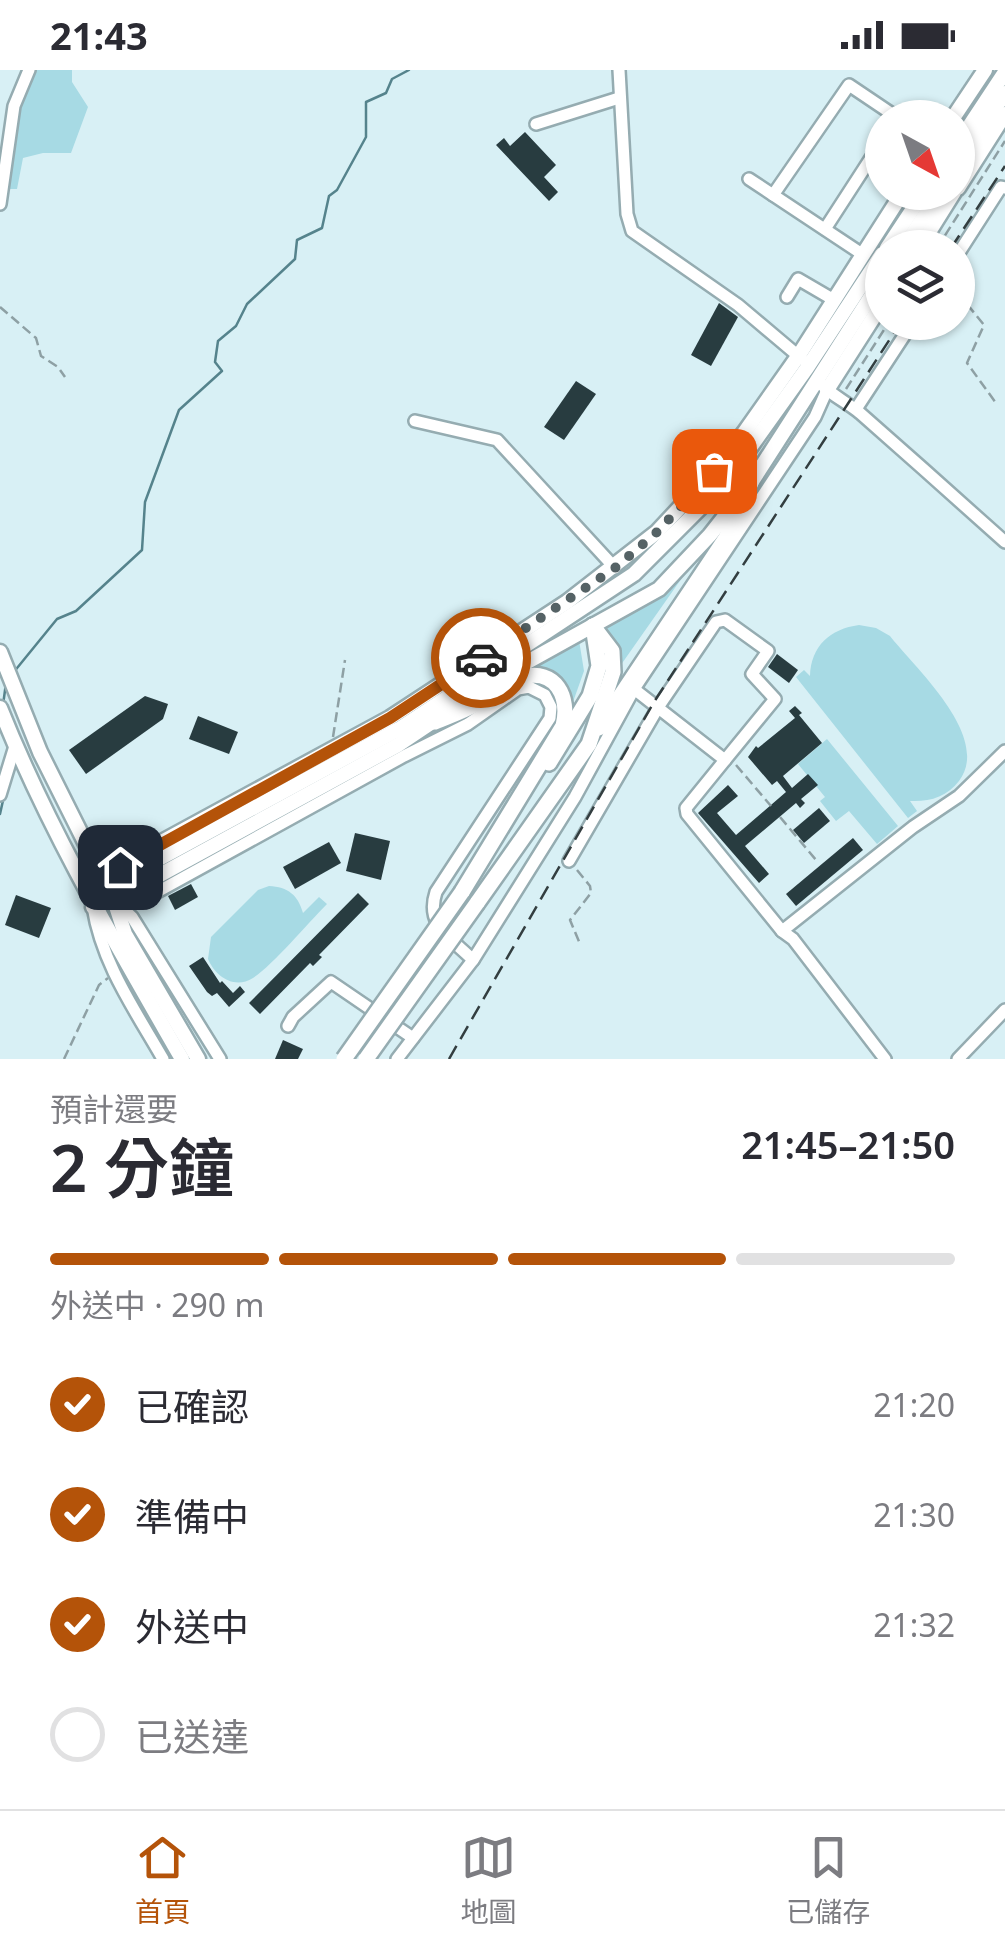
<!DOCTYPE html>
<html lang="zh-TW">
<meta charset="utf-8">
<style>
body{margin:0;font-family:"Noto Sans","Noto Sans TC",sans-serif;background:#f7f7f7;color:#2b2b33;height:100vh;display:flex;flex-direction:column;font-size:38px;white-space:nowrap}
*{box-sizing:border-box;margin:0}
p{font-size:32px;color:#7c7c81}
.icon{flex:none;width:55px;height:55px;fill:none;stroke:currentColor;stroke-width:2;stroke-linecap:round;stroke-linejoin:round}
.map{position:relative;height:989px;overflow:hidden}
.side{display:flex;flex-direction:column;background:#fff;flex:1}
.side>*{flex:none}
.needle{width:65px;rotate:140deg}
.fabs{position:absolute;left:865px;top:30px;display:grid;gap:20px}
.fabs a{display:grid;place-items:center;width:110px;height:110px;border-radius:50%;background:#fff;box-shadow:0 2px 8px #0004;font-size:50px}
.pin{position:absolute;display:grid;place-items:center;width:85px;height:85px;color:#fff;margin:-42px;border-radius:20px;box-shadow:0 5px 15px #0006}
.courier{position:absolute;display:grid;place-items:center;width:100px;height:100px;margin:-50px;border:8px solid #b45309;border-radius:50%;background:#fff;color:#222;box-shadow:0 2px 12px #0007}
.summary em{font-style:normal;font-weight:600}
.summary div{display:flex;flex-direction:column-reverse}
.summary{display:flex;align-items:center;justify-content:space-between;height:170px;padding:0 50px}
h1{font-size:65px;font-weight:600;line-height:75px}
.bar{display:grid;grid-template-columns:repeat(4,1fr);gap:15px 10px;align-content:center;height:120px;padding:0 50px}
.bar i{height:12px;border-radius:8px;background:#e1e1e2}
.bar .selected{background:#b45309}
.bar p{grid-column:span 4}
ol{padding:0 50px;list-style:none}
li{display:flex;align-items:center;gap:30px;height:110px}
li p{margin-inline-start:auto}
li .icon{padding:10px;border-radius:50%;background:#b45309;color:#fff;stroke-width:4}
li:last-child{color:#7c7c81}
li i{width:55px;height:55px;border:5px solid #e1e1e2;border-radius:50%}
.status{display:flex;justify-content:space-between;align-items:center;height:70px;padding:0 50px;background:#fff;direction:ltr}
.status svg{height:28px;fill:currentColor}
.tab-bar{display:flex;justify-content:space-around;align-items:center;height:140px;border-top:2px solid #e1e1e2;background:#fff;font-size:28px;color:#7c7c81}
.tab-bar a{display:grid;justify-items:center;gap:5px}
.tab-bar .selected{color:#b45309}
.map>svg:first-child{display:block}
.green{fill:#a7dae4}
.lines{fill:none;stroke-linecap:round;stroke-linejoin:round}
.stream{stroke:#55838c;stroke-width:2.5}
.building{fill:#283c40}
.minor-casing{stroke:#95acb1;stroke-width:16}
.major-casing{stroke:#95acb1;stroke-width:19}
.highway-casing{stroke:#95acb1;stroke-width:20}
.path{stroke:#8ea0a4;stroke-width:2.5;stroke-dasharray:10 5;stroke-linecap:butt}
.minor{stroke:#fff;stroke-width:11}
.major{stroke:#fff;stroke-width:14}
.highway{stroke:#fff;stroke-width:15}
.rail{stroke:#333e40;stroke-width:2.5;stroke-dasharray:15 8;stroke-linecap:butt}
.highway-bridge-casing{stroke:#95acb1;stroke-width:20;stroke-linecap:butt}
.highway-bridge{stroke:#fff;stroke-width:15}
.done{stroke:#556265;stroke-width:10;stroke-dasharray:0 18}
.route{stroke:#b45309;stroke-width:12}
</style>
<div class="status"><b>21:43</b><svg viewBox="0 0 49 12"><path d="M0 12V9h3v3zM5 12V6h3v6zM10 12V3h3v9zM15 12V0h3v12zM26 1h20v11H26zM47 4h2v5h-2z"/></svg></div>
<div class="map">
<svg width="1005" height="989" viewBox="0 0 1005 989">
<rect width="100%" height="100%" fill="#d8f0f5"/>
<g class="green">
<path d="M32,0H72V12L88,37L71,83H43L23,88L17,119H4L13,47Z"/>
<path d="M684,505L618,599V586L607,558L660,525Z"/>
<path d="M859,555L876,558L890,566C916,599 992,667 959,711C947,727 929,732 910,731L917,741L908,748L796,607L804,600L810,606C811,576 830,559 859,555Z"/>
<path d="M579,570L584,601L568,646L564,618L515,604Z"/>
<path d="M827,669L898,756L877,774L849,741L836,751L820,731L825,727L798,694Z"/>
<path d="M269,816C288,817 298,825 303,843L319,827L327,834C307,854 273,895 253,908C234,920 215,906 208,889L211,867L258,820Z"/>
</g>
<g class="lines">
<g class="stream">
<path d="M13,603L57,549L76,541L142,480L145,432L179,340L222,301L215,292L218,271L236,256L247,234L295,189L297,170L322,158L329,126L337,120L366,67V32L386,23L392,9L409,0"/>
<path d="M3,635L6,613"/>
<path d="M0,744L4,726"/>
</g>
</g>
<g class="building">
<path d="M525,62L556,95L544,107L558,122L549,131L496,75L504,68L510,76Z"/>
<path d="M719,233L738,247L711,296L691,285Z"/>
<path d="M576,311L596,324L564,370L544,357Z"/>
<path d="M777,584L798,600L789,613L768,597Z"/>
<path d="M145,626L168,634L163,649L86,704L69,680Z"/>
<path d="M795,636L802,643L799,645L822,673L783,706L792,718L808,704L818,715L801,729L805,733L800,738L796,733L745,776L769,804L759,813L698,743L728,715L738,726L717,743L736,765L786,722L777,711L772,715L748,687L756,676L758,678L795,648L789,641Z"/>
<path d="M198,646L238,662L229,684L189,669Z"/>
<path d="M819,738L830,751L804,773L793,760Z"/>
<path d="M355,763L390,771L381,810L346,801Z"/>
<path d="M853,768L863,780L796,836L786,824Z"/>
<path d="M329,772L341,793L295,819L283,797Z"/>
<path d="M191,814L198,827L175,840L168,826Z"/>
<path d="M358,823L369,834L319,885L322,887L313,896L310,893L260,944L249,933Z"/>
<path d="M16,825L51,838L39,868L5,855Z"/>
<path d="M203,887L220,913L222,911L233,923L240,916L245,922L229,937L217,923L212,926L207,922L189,896Z"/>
<path d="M283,970L303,979L298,989H275Z"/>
</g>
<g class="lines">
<defs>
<g id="minor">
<path d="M619,0L627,144L632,161L738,235L802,289"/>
<path d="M536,54L619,28"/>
<path d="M749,109L862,184"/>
<path d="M773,125L849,15L898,48"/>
<path d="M0,134L14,36L29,0"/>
<path d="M825,159L882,71"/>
<path d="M958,184L1001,117L1005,118"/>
<path d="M787,227L798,209L834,230"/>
<path d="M822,315C833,326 848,333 860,343C909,386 956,428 1005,472"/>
<path d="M856,339L913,252"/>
<path d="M415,351L497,370L615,498"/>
<path d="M634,619L725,690L686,738L687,744L782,861L793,869L885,989"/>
<path d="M0,725L15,676"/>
<path d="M569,791L659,636L716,552L725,550L768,581L752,604L775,629L725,690"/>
<path d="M114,830L139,832L404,686L468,654L518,619L529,617L545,625L551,637L550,648L436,822C425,855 450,867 473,890"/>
<path d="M115,831L132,847L220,989"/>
<path d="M93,837C102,894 135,940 163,989"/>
<path d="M782,861L913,757L959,726L1005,681"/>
<path d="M288,956L293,947L331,912L413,968"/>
<path d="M397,989L473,890L575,727L634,619L815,347L827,320"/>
<path d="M958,989L1005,940"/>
</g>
<g id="major">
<path d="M953,48L985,0"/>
<path d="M958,73L1005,2"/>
<path d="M958,95L1005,23"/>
<path d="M958,118L1005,44"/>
<path d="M887,178L924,122"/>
<path d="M903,178L940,122"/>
<path d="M919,178L954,122"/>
<path d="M827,320L882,234"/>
<path d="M0,582L40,682L114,830L125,864L198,989"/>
<path d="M0,638C49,761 116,874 182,989"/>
<path d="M101,805L390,648L567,532L657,462L714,401L744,363L799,285L903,122"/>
<path d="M93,837L107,817L399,659L634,504L724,414L807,298L882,184"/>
<path d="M94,837L114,830L398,675L495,610L659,519L710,465L751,413L882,209"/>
</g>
<g id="highway">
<path d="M435,652C450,646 466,640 480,632C493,624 507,611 522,607C556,598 570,627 563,656L462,822"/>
<path d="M599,658L726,468L751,413"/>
<path d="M549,693L590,626L599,596L593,556"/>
<path d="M477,833L589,674L613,602L612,581L593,556"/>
</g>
</defs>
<use href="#minor" class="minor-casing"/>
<use href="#major" class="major-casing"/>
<use href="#highway" class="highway-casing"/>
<g class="path">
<path d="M937,178L1005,71"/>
<path d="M958,223L984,255L967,293L996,333"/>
<path d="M0,237L36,268L41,286L58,297L65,307"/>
<path d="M846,319L889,252"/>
<path d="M333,667L345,590"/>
<path d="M736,695L771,736"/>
<path d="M780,747L816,790"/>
<path d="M577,800L590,816L591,823L570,850L580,874"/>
<path d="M64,989L99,915L108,908"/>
</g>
<use href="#minor" class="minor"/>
<use href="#major" class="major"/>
<use href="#highway" class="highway"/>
<g class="rail">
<path d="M951,178L1005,96"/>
<path d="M449,989L654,632L901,252"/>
</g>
<defs>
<g id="highway-bridge">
<path d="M344,989L462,822"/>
<path d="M366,989L477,833"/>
</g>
</defs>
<use href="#highway-bridge" class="highway-bridge-casing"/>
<use href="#highway-bridge" class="highway-bridge"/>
</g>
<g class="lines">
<path class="done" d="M481,588L615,498L657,462L714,401"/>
<path class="route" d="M120,797L390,648L481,588"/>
</g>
</svg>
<div class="fabs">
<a><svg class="needle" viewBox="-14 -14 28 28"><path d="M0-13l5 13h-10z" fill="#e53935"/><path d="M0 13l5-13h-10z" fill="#7c7c81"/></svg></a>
<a><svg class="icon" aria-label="layers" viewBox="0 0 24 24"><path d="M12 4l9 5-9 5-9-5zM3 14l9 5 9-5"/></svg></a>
</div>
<div class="pin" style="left:714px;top:401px;background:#ea580c"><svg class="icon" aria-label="bag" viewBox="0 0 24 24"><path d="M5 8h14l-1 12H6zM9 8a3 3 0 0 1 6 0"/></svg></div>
<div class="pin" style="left:120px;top:797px;background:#1f2937"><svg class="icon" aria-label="home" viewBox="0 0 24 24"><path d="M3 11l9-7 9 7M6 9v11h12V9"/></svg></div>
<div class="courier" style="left:481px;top:588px"><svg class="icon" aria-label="car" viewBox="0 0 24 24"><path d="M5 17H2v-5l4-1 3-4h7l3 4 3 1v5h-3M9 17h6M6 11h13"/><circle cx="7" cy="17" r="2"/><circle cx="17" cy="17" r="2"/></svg></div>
</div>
<section class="side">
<div class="summary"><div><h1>2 分鐘</h1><p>預計還要</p></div><em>21:45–21:50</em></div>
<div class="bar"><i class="selected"></i><i class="selected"></i><i class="selected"></i><i></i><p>外送中 · 290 m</p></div>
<ol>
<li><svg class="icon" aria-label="check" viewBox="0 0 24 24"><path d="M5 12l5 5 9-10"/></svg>已確認<p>21:20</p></li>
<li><svg class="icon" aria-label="check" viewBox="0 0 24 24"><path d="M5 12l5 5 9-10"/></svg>準備中<p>21:30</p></li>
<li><svg class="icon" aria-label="check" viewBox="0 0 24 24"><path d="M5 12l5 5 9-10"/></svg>外送中<p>21:32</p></li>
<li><i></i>已送達</li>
</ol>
</section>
<nav class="tab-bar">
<a class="selected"><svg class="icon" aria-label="home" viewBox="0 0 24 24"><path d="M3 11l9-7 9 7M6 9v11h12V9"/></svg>首頁</a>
<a><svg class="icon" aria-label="map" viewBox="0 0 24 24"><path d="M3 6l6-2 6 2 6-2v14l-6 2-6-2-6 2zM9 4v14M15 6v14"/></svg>地圖</a>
<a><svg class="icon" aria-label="saved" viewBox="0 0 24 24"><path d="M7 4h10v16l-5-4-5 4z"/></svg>已儲存</a>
</nav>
